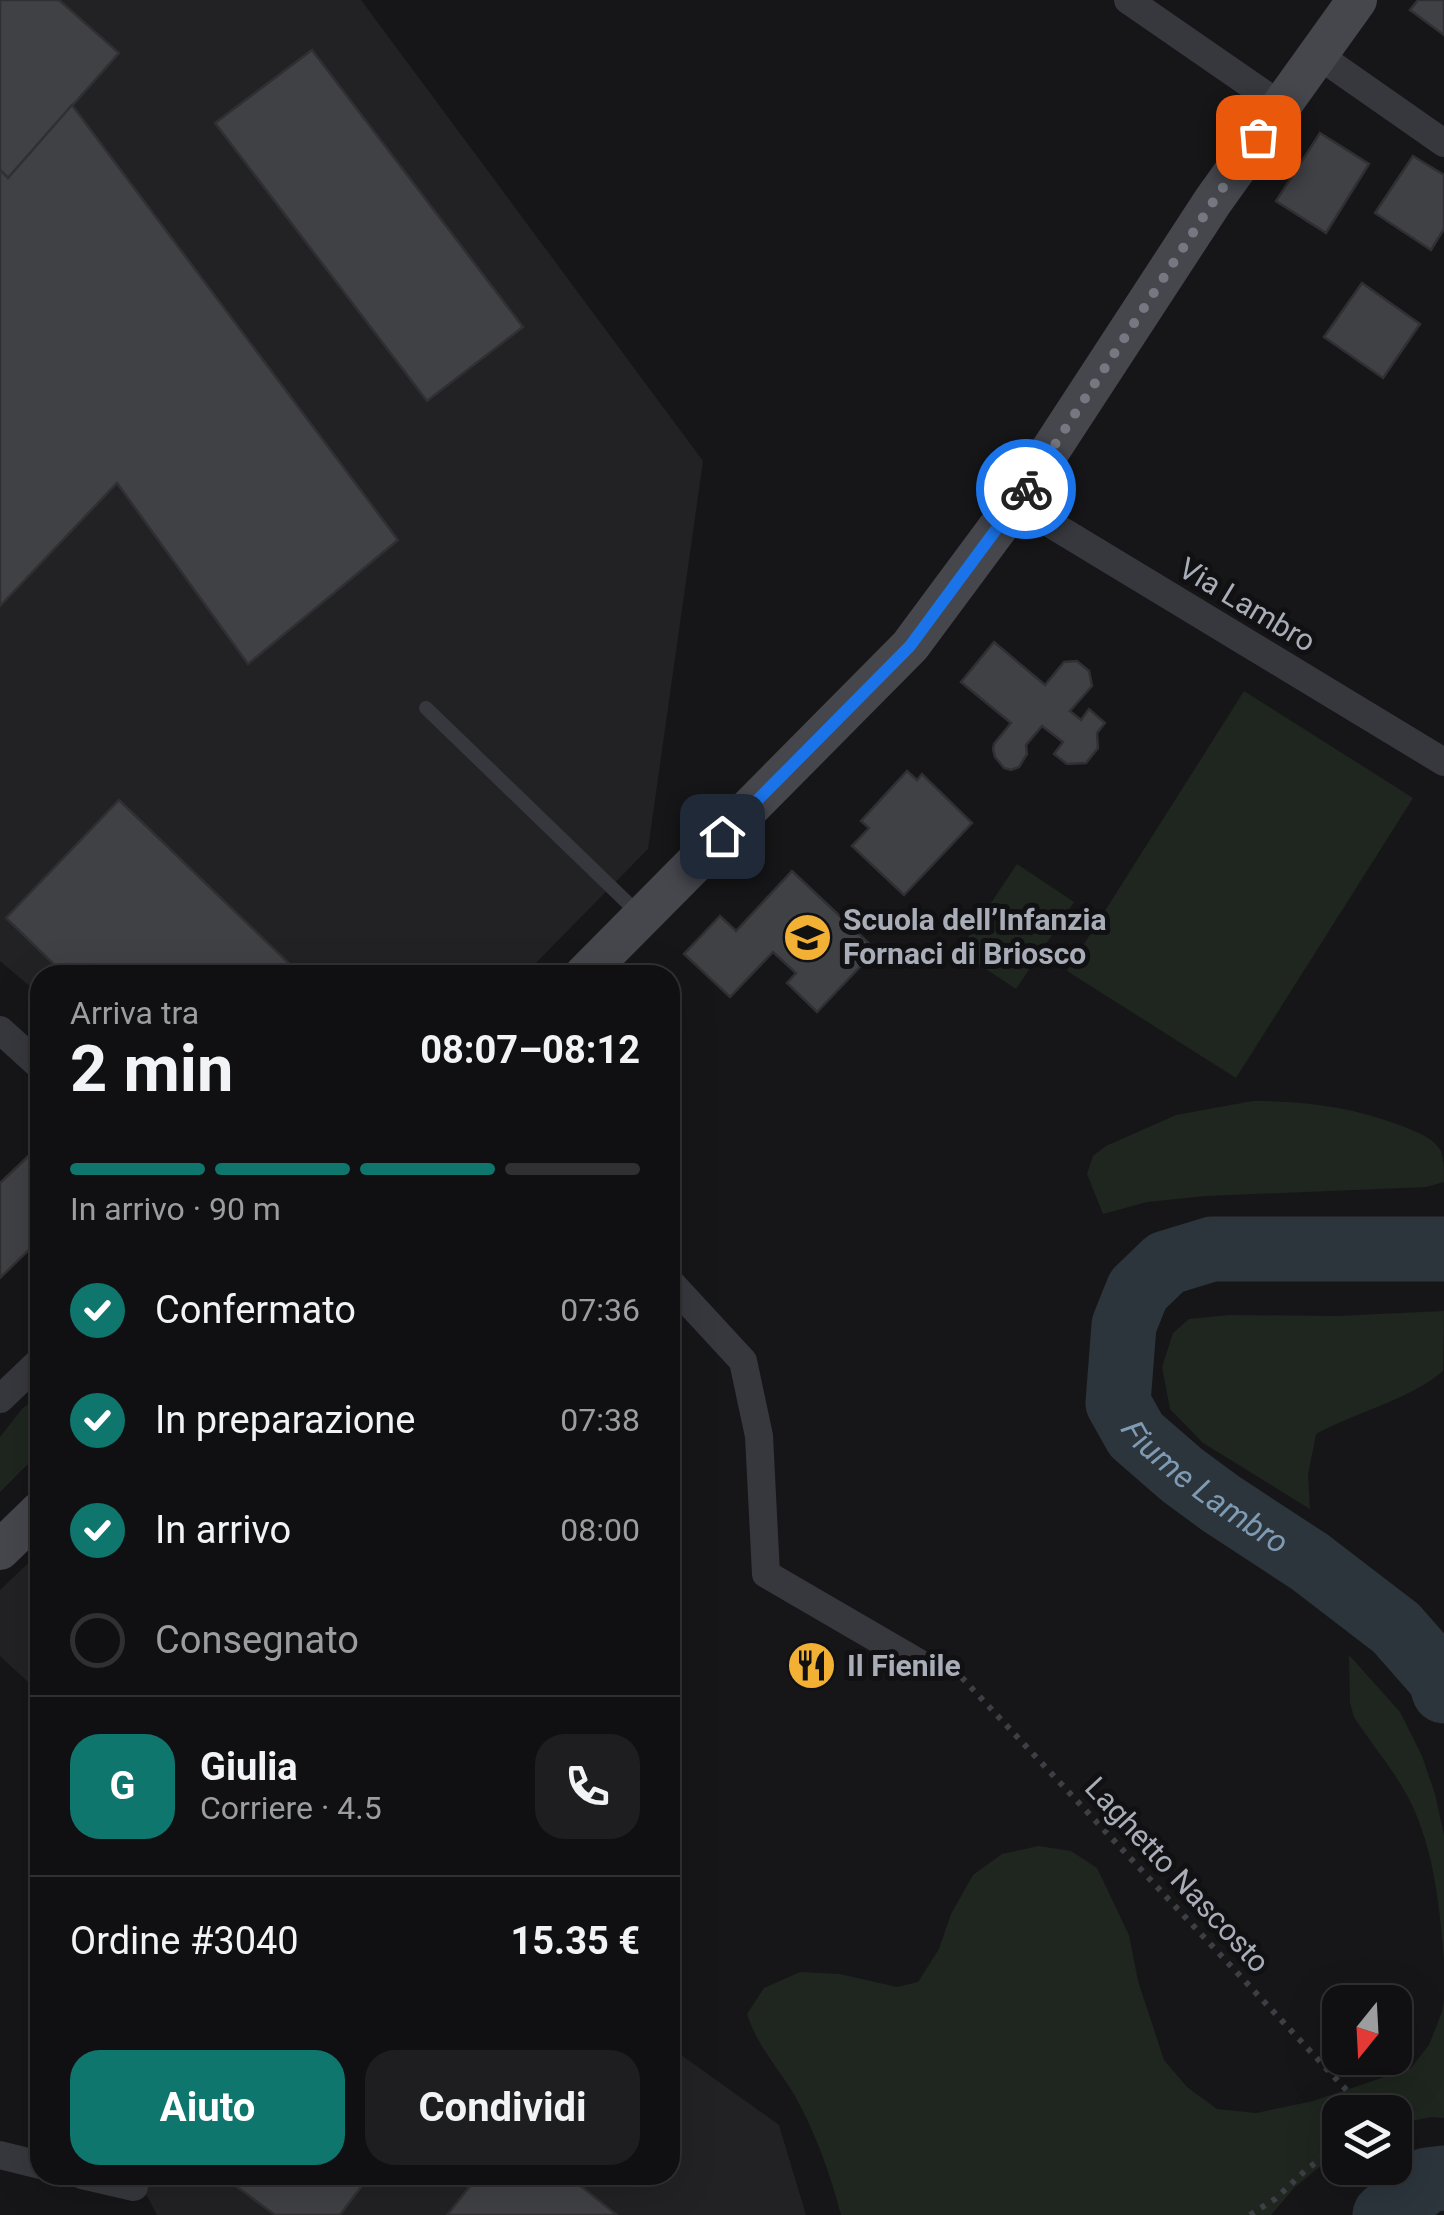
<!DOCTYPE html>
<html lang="it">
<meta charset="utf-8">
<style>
body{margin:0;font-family:Roboto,sans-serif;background:#1e1e20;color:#f1f3f6;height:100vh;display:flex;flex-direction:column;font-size:38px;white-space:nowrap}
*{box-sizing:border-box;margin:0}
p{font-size:32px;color:#9c9d9f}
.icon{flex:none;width:55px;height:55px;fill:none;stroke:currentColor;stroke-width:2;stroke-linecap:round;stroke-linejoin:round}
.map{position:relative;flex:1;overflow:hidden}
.drawer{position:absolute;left:30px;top:965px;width:650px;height:1220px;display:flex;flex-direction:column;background:#101012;border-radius:30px;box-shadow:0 10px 40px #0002,0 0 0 2px #303032}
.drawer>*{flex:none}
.needle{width:65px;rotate:198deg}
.controls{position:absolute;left:1322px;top:1985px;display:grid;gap:20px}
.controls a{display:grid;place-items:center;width:90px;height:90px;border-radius:20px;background:#101012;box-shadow:0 10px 40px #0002,0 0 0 2px #303032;font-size:50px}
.pin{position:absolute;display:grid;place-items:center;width:85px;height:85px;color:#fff;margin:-42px;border-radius:20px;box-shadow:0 5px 15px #0006}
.courier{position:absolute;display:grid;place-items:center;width:100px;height:100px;margin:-50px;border:8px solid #1a73e8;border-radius:50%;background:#fff;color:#222;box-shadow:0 2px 12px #0007}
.summary em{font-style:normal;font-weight:700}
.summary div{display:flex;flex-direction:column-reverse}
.summary{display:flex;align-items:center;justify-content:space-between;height:170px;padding:0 40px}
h1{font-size:65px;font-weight:700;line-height:75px}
.bar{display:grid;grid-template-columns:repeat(4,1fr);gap:15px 10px;align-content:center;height:120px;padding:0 40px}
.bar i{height:12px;border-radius:8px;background:#303032}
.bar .active{background:#0f766e}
.bar p{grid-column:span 4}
.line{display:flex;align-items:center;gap:25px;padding:0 40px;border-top:2px solid #303032}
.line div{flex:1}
.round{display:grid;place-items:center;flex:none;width:105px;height:105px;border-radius:30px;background:#1e1e20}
ol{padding:0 40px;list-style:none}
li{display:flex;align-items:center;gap:30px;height:110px}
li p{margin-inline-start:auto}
li .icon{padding:10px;border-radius:50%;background:#0f766e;color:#fff;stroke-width:4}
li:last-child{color:#9c9d9f}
li i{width:55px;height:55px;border:5px solid #303032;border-radius:50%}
.button{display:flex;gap:20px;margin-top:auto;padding:20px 40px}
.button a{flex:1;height:115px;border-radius:30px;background:#0f766e;color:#fff;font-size:40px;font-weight:700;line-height:115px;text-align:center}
.button a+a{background:#1e1e20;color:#f1f3f6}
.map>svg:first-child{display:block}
.built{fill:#222225}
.green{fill:#1e261f}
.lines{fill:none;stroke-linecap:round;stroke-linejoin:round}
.river{stroke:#2c353c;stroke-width:65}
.building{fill:#404145;stroke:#303034;stroke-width:2.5}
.path{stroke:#3d3f44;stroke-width:6;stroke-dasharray:5 8;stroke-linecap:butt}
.lane{stroke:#37383d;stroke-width:14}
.street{stroke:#37383d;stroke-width:28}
.secondary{stroke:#45474d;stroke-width:40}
.done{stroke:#757880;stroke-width:10;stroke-dasharray:0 18}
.route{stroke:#1a73e8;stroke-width:12}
.labels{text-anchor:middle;stroke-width:10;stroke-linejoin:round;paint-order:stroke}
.street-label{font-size:30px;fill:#a8adb8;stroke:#111113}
.poi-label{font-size:30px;font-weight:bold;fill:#a8adb8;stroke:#111113;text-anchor:start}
.water-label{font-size:32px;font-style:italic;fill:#7f9bb3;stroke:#111113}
</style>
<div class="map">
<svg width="1444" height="2215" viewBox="0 0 1444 2215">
<rect width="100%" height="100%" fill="#161618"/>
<g class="built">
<path d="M0,0H361L703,461L648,849L524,975H40V995L0,961Z"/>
<path d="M40,1552V1693L0,1656V1590Z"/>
<path d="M670,2047L779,2125L806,2215H157L136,2175H670Z"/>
</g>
<g class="green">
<path d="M1244,691L1413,798L1236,1078L1067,971Z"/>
<path d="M1017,864L1074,902L1016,989L959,951Z"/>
<path d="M1253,1101C1305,1101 1353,1107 1402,1126C1416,1132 1433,1137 1441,1151C1444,1160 1444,1172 1444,1182L1426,1187L1206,1196L1147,1202L1103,1214L1087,1174L1093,1156L1106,1146L1176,1115Z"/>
<path d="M1444,1311L1443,1371C1409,1400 1356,1412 1316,1434L1308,1475L1310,1509L1203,1443L1170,1409L1162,1367L1173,1333L1189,1319L1230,1315L1337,1316Z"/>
<path d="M40,1395V1452L0,1492V1437L22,1409Z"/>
<path d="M1349,1655L1400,1712L1422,1756L1435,1794L1444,1835V1961C1440,1908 1434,1849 1410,1801C1395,1771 1372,1745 1354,1717L1350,1703Z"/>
<path d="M1038,1846L1071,1851L1097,1868L1129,1935L1138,1981L1164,2060L1187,2087L1217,2109L1256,2113L1313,2101L1411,2068L1429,2045L1442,2012L1444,1999V2118L1432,2117L1395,2124V2112H1340V2150L1294,2188L1271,2215H841C830,2173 816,2134 795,2096C778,2067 758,2048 747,2014L764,1988L800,1972L840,1974L897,1987L918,1982L939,1949L951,1914L973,1875L1002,1854Z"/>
</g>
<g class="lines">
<g class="river">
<path id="s1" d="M1444,1249H1212L1166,1263L1138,1290L1124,1325L1118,1403L1136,1435L1182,1475L1220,1503L1310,1562L1396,1628L1440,1678L1444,1691"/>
<path d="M1385,2215L1427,2180L1444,2178"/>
</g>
</g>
<g class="building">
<path d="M0,0H59L119,53L8,178L0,170Z"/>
<path d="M1418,0H1444V35L1410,10Z"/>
<path d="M312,50L523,327L427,401L215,123Z"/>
<path d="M72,105L398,540L248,664L117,483L0,606V170L8,178Z"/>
<path d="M1320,133L1369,164L1326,233L1276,201Z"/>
<path d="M1413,156L1444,175V229L1431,250L1375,213Z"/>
<path d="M1362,283L1420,324L1383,378L1324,337Z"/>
<path d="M994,642L1045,685L1064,662L1077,661L1089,671L1092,686L1070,711L1081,720L1089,709L1105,723L1097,733L1098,748L1086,763L1067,764L1054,754L1063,742L1042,726L1026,745L1027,754L1019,767L1011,770L1004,768L995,757L993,749L994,744L1011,723L961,682Z"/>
<path d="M907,771L917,780L922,774L972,823L904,895L852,846L869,828L861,821Z"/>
<path d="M119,800L301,975H65L6,918Z"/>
<path d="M792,871L876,950L817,1012L787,983L796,973L773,952L730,997L684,954L720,916L736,931Z"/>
<path d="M40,1145V1239L0,1278V1183Z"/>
<path d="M221,2175H370L340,2215H275Z"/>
<path d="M479,2175H567L617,2215H447Z"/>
</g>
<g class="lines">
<g class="path">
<path d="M953,1668L1367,2112"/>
<path d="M1250,2215L1275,2199L1307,2169L1340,2145"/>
</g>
<path class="lane" d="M426,708L638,913"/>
<g class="street">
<path d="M1128,0L1280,105"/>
<path d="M1318,55L1444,143"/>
<path d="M1016,503L1444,762"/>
<path d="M0,1030L40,1066"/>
<path d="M670,1282L743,1361L759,1436L766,1574L919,1663"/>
<path d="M0,1399L40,1361"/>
<path d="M0,2155L40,2165"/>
<path d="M82,2175L134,2187"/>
</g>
<g class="secondary">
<path d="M584,975L910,646L1016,503L1213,201L1357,0"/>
<path d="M0,1550L40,1511"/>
</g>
</g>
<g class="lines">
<path class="done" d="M1026,489L1213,202L1258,137"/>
<path class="route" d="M722,836L910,646L1026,489"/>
</g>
<defs>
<symbol id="school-disc" viewBox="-11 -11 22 22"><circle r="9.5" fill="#f2b134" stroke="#111113"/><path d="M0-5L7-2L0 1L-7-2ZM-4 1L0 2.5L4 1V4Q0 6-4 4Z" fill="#111"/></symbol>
<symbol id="restaurant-disc" viewBox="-11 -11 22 22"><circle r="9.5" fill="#f2b134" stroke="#111113"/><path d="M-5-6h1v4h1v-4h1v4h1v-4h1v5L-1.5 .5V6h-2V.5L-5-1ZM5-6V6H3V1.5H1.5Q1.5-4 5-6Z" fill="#111"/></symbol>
</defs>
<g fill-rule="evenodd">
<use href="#school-disc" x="780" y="910" width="55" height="55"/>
<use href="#restaurant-disc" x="784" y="1638" width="55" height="55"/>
</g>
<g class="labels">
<g class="street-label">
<text transform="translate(1247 605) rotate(31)" y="10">Via Lambro</text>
<text transform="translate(1177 1875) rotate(47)" y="10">Laghetto Nascosto</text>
</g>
<g class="poi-label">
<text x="843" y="930">Scuola dell’Infanzia<tspan x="843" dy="34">Fornaci di Briosco</tspan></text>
<text x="847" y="1676">Il Fienile</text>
</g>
<g class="water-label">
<text dy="11" stroke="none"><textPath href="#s1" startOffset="558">Fiume Lambro</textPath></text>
</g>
</g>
</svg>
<div class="controls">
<a><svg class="needle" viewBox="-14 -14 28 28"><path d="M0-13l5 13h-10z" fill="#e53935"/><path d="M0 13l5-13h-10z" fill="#9c9d9f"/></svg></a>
<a><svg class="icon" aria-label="layers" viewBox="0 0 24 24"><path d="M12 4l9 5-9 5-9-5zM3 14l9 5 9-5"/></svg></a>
</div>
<div class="pin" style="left:1258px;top:137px;background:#ea580c"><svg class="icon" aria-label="bag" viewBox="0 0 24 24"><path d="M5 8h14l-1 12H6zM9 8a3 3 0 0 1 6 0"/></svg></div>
<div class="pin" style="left:722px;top:836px;background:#1f2937"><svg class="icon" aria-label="home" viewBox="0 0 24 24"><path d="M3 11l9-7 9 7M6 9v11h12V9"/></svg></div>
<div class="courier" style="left:1026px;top:489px"><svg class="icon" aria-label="bike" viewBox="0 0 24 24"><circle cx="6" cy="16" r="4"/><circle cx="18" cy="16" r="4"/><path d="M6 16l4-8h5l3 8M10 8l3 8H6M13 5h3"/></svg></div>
<section class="drawer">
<div class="summary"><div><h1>2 min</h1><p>Arriva tra</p></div><em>08:07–08:12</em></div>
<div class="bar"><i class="active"></i><i class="active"></i><i class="active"></i><i></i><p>In arrivo · 90 m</p></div>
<ol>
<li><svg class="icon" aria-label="check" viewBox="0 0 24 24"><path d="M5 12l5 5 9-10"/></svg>Confermato<p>07:36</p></li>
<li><svg class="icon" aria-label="check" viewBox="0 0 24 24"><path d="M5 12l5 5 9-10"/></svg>In preparazione<p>07:38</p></li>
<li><svg class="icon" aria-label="check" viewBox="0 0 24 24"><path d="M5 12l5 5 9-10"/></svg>In arrivo<p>08:00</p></li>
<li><i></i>Consegnato</li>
</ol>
<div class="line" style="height:180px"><b class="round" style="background:#0f766e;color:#fff">G</b><div><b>Giulia</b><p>Corriere · 4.5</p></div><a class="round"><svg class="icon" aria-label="phone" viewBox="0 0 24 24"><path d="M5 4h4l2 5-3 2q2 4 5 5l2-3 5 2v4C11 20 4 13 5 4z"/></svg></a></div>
<div class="line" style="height:130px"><div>Ordine #3040</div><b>15.35 €</b></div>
<div class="button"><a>Aiuto</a><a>Condividi</a></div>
</section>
</div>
